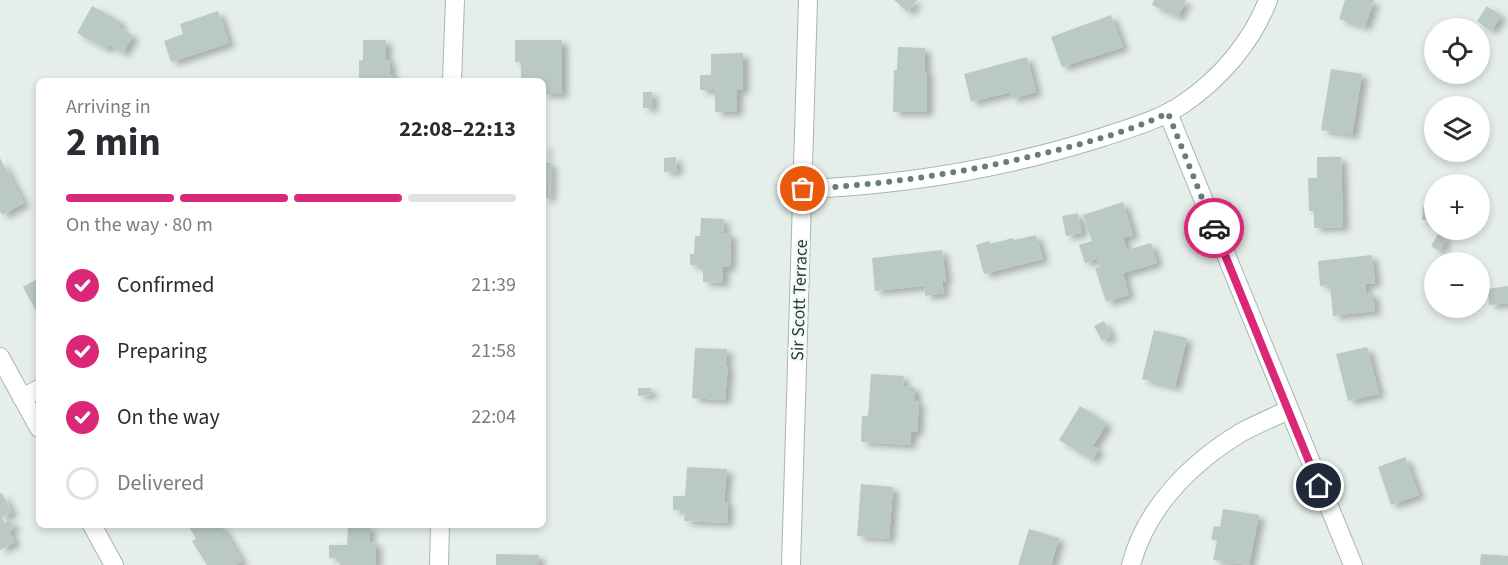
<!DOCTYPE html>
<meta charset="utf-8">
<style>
body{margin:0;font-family:"Source Sans 3",sans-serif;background:#f7f7f7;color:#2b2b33;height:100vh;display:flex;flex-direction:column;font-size:22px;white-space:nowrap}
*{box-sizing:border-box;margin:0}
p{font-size:20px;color:#7c7c81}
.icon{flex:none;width:33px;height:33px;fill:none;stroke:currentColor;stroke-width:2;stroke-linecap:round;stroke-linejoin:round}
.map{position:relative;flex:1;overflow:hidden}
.sheet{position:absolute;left:36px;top:78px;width:510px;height:450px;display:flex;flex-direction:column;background:#fff;border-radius:9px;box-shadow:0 3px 9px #0003}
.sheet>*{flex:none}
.controls{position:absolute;left:1424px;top:18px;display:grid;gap:12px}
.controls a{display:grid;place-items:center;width:66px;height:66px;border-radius:50%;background:#fff;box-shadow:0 3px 9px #0003;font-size:30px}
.pin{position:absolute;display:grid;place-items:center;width:51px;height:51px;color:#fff;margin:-26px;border:3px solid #fff;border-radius:50%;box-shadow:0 2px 6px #0007}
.courier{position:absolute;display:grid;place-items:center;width:60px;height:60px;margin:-30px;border:4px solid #db2777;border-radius:50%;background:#fff;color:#222;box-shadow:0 2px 8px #0007}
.overview em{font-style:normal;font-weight:700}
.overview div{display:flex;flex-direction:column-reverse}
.overview{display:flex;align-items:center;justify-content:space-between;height:102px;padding:0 30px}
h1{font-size:39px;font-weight:700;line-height:45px}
.bar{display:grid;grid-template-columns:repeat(4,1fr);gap:9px 6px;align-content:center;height:72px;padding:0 30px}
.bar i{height:8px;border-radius:4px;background:#e1e1e2}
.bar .selected{background:#db2777}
.bar p{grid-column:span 4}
ol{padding:0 30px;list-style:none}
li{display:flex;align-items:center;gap:18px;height:66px}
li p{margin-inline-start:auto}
li .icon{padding:6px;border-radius:50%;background:#db2777;color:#fff;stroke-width:4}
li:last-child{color:#7c7c81}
li i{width:33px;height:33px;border:3px solid #e1e1e2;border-radius:50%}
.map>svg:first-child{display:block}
.building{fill:#bac9c2;filter:url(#shadow)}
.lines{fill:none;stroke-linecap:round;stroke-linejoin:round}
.minor-casing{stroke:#a7b6b0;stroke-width:20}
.minor{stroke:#fff;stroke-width:18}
.done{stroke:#677d75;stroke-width:6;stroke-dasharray:0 10.8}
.route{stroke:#db2777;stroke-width:8}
.labels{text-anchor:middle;stroke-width:6;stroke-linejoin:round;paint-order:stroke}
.street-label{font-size:18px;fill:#234037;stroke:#f5faf7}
</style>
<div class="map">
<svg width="1508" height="565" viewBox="0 0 1508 565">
<defs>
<filter id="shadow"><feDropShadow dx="6" dy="4" stdDeviation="3" flood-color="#0004"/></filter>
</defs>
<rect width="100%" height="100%" fill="#e5eee9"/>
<g class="building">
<path d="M894,0H917L908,12Z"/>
<path d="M1154,0H1186L1178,17L1152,5Z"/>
<path d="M1345,0H1374L1365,27L1339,19Z"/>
<path d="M92,6L121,22L118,27L133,36L123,53L109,45L106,49L77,33Z"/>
<path d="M1487,6L1501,16L1491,31L1477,21Z"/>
<path d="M218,11L229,43L171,62L164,41L183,34L180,24Z"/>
<path d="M1111,15L1123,47L1062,67L1051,37Z"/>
<path d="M363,40H386V60H390V74H393V81H359V61L363,60Z"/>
<path d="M515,40H562V94H543V81H521V62H515Z"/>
<path d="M898,47L925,48V71H927V112H893L894,70H897Z"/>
<path d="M743,53V90H737V112H715V90H700V75H711V54Z"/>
<path d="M1027,57L1036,92L1012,99L1011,92L971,102L964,74Z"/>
<path d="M1331,69L1362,74L1352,135L1321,130Z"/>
<rect x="643" y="92" width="9" height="16"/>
<path d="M543,144H546V163H551L550,198H543Z"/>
<path d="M676,157L677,171L664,172V158Z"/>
<path d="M1317,157H1341L1343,227L1314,228V211H1309L1308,178H1317Z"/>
<path d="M0,158L24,203L2,215L0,211Z"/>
<path d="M1123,202L1133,235L1123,238L1127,250L1151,243L1157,263L1123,273L1129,295L1106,302L1095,268L1100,267L1097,259L1085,263L1079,245L1092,241L1083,215Z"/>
<path d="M1423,207H1434V220H1422Z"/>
<path d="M1078,213L1082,233L1066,236L1062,216Z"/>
<path d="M701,218L724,219L723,233L731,234L730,267H723V283L703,282V266L690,265V254H694L695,236H700Z"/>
<path d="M1438,234L1446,239L1439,251L1431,246Z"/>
<path d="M1036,235L1043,259L984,274L976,245L989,241L990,244L1013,238L1014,240Z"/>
<path d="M942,250L946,281L942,282L944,293L925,296L924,286L875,291L872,258Z"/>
<path d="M1372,255L1375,283L1365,284L1366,294L1373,293L1375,311L1333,316L1330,285L1320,286L1318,261Z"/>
<path d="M39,278V316L23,287Z"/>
<path d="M1508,286V303L1489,305L1488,289Z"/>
<path d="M1104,321L1111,336L1102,341L1094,326Z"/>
<path d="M1154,330L1187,338L1175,387L1142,379Z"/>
<path d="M1367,347L1379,394L1348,401L1336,354Z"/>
<path d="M695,348L727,349L726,366H728L725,400L692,398Z"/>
<path d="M871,374L904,376L903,386L915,387V401L919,402L917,432H911L910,445L861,442L862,416H868Z"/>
<path d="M638,388H651V395L638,396Z"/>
<path d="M1080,406L1107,423L1093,446L1099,449L1092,460L1059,440Z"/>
<path d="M1405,457L1419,495L1391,505L1378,467Z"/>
<path d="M687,467L727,469L724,502H728L727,523L684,521L685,510H673V496H685Z"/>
<path d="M861,484L893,487L889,539L857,536Z"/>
<path d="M2,493L12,512L2,518L5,523L10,520L14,528L9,531L15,542L0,550V494Z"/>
<path d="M1223,509L1259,515L1249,565L1213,560L1217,541L1211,539L1214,526L1220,527Z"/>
<path d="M188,525H218L220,528L222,527L242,561L235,565H207L192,541L196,539Z"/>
<path d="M348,525L370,526L369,542L376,543V565H340V558H329V545H347Z"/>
<path d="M1029,529L1059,538L1051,565H1018Z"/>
<path d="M496,554L539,555V565H496Z"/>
<path d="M1481,554L1508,556V565H1480Z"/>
</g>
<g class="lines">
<defs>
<g id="minor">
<path d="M452,81L455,0"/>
<path d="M1168,113L1353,565"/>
<path d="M803,189C905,185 1006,168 1103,137C1130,128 1159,120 1183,104C1220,79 1252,42 1268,0"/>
<path d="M0,357L39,428"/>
<path d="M22,398L39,389"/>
<path d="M92,525L114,565"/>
<path d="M439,565L440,525"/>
<path d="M791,565L808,0"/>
<path d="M1131,565C1146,507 1192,462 1242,432C1257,424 1273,417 1289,410"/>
</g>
</defs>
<use href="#minor" class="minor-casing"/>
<use href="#minor" class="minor"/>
</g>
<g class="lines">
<path class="done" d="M803,189C881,185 957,174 1033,156C1079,145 1126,133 1168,113L1214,228"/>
<path class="route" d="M1214,228L1319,486"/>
</g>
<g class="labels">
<g class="street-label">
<text transform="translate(799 300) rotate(-88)" y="6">Sir Scott Terrace</text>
</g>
</g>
</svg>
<div class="controls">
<a><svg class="icon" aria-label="locate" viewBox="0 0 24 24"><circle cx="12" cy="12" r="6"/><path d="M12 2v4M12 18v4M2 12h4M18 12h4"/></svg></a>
<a><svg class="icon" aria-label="layers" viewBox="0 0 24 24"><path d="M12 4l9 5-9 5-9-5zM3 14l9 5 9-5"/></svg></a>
<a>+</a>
<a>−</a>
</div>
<div class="pin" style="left:803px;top:189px;background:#ea580c"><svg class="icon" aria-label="bag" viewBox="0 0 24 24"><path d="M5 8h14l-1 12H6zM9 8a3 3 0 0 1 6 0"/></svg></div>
<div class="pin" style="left:1319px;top:486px;background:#1f2937"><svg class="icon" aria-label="home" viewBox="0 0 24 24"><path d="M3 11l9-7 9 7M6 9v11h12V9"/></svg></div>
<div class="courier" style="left:1214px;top:228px"><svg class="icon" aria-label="car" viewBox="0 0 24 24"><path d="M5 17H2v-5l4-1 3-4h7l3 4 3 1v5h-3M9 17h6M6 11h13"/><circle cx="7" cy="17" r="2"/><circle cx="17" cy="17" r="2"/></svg></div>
<section class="sheet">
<div class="overview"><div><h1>2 min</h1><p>Arriving in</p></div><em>22:08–22:13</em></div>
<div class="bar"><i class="selected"></i><i class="selected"></i><i class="selected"></i><i></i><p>On the way · 80 m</p></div>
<ol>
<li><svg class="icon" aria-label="check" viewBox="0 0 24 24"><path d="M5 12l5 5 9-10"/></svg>Confirmed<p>21:39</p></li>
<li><svg class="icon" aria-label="check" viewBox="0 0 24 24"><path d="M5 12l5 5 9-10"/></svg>Preparing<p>21:58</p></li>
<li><svg class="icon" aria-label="check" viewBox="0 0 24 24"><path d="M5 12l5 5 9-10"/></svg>On the way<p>22:04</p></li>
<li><i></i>Delivered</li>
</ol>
</section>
</div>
